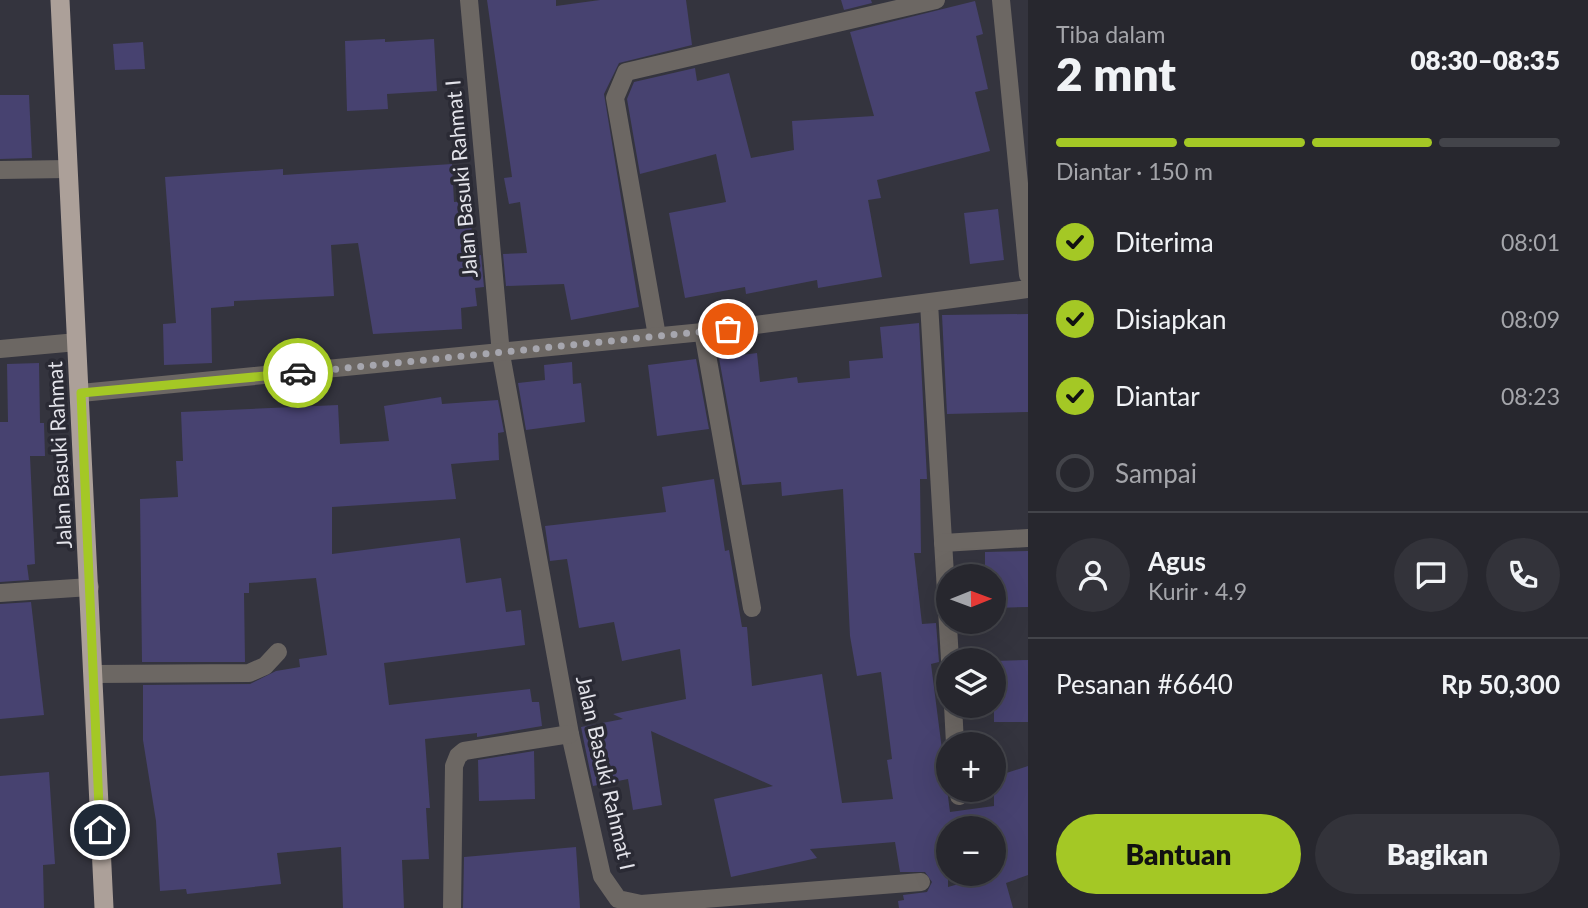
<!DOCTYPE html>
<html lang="id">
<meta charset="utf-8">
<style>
body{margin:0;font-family:Lato,sans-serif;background:#33333a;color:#f1f3f6;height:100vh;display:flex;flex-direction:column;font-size:26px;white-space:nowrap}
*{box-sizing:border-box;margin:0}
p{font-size:23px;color:#a4a5aa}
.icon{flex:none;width:38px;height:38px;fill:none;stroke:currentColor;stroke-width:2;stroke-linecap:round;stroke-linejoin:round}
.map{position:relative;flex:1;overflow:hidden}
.details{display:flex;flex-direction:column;background:#27272e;width:560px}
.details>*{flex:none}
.needle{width:46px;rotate:89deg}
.buttons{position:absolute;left:936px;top:564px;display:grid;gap:14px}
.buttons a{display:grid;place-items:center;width:70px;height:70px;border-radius:50%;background:#27272e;box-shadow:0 7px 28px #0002,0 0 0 2px #43444a;font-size:35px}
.pin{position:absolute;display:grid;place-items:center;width:60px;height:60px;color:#fff;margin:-30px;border:4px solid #fff;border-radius:50%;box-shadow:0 2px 7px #0007}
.courier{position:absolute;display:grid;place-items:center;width:70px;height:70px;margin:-35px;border:5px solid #a4c825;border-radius:50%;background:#fff;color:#222;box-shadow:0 2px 9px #0007}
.headline em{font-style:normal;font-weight:800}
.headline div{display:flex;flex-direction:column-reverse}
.headline{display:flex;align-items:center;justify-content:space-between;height:119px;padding:0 28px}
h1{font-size:46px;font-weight:800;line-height:52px}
.bar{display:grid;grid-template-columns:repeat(4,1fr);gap:10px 7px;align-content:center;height:84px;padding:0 28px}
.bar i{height:9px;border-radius:5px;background:#43444a}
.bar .selected{background:#a4c825}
.bar p{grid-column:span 4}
.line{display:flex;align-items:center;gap:18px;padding:0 28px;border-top:2px solid #43444a}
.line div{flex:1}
.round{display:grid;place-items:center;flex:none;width:74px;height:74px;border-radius:37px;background:#33333a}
ol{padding:0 28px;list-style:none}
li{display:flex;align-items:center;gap:21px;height:77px}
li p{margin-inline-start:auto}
li .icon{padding:7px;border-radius:50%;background:#a4c825;color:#111;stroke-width:4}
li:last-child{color:#a4a5aa}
li i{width:38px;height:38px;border:4px solid #43444a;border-radius:50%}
.primary-button{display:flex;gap:14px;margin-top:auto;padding:14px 28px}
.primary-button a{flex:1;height:80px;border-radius:42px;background:#a4c825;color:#111;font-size:28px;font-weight:800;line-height:80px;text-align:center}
.primary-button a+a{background:#33333a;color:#f1f3f6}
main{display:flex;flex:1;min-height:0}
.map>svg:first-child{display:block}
.building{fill:#474270;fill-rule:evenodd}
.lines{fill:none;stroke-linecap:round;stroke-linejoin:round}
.minor{stroke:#6c6763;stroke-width:18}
.trunk{stroke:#aca099;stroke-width:19}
.done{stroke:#a6a6ae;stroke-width:7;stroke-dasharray:0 12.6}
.route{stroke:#a4c825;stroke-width:9}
.labels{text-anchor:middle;stroke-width:7;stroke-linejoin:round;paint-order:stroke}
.street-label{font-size:21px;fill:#e3e3ea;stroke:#2a2a34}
</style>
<main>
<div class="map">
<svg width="1028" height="908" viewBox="0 0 1028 908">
<rect width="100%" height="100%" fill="#34343e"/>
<g class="building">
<path d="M487,0H556V6L600,0H686L692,45L619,63L604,94L639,307L571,320L564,284L506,286L503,254L527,253L520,202L509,204L504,178L512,177Z"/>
<path d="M841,0H871L872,3L844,10Z"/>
<path d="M975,1L983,34L976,36L988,89L975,92L990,151L877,180L881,198L868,200L882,277L818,288L817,280L746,294L745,287L685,298L669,213L726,202L716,154L640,174L627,99L634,82L695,68L697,81L729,73L751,158L794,150L792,121L874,116L850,32Z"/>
<path d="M385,39V42L434,39L437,91L387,94L388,109L347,111L345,41Z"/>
<path d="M143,42L145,69L115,70L113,44Z"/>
<path d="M0,95H29L32,158L0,159Z"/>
<path d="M452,164L454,202L470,201L473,256L481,255L484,287L475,288L477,306L461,308L462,329L373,334L358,243L331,245L334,296L234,301V306L211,308L212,363L164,365L163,324L176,323L165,177L283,169V175Z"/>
<path d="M998,209L1004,260L970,264L964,213Z"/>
<path d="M1028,314V412L947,414L942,315Z"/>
<path d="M919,323L927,479H920L921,553H914L922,624L936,623L939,662L931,664L950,812L994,806V777L1028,766V875L1006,883L1013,908H899L898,901L904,900L903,895L927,892L932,882L925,872H900L895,842L810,849L817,858L731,877L714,799L773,786L651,731L662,805L633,810L628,779L593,786L581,727L623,719L613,714L686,699L680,649L622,661L614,622L579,628L567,559L550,561L545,526L666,512L662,487L714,479L725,551L729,550L742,627H747L752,686L822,674L842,803L893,799L887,760L892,759L881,672L857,676L850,636L843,489L782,496L781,482L742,485L719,358L757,353L760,382L797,377L798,383L850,378L849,361L883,358L880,327ZM948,828H994V874L948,887Z"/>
<path d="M696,359L709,429L657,436L648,365Z"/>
<path d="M572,362L573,384L581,383L585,422L526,430L518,383L545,380L544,365Z"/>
<path d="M39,363L40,423H44L45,456H30L35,564L27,565L29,580L0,582V422H8L7,364Z"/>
<path d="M441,397L442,404L498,400L504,432L498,433L499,460L451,464L456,499L332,507V554L460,538L466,583L501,578L506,612L521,610L525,645L384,663L389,705L530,689L532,702H539L542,726L477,737V733L425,739L430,808H426L429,859L402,860L404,908H343L341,847L277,853L281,884L187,894L186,889L160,891L156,821L143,740V685L250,684L276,671L300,667L299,659L327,655L316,578L249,583V593H244L245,662H142L140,499L178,497L176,461H183L181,412L338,405L340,444L389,441L384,406Z"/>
<path d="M1028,551V607L994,608V576H985V552Z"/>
<path d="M31,602L44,715L0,719V604Z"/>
<path d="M1028,660V722H994V661Z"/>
<path d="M534,751L535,799L479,801L478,760Z"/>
<path d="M49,772L55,864L43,865L44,908H0V776Z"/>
<path d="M576,847L580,908H463L464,857Z"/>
</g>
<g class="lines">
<g class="minor">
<path d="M469,0L501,354L570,734L602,876L618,899L641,904L921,882"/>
<path d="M1001,0L1028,275"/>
<path d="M0,170L68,169"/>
<path d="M929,303L950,660"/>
<path d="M703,332L752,608"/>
<path d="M657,336L615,98L626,72L936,0"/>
<path d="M0,349L77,342"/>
<path d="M81,393L703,332L1028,289"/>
<path d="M943,543L1028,538"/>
<path d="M0,593L90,587"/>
<path d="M94,674L249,673L265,666L278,652"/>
<path d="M953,705L955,744"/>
<path d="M958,789L959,796"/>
<path d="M452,908L454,766L458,756L464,751L570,734"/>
</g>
<path class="trunk" d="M60,0L104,908"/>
</g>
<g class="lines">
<path class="done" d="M298,373L728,329"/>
<path class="route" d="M100,830L81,393L298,373"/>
</g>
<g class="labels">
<g class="street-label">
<text transform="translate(462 179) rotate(-95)" y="7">Jalan Basuki Rahmat I</text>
<text transform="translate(60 455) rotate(-93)" y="7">Jalan Basuki Rahmat</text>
<text transform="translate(605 773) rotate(77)" y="7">Jalan Basuki Rahmat I</text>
</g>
</g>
</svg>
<div class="buttons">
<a><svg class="needle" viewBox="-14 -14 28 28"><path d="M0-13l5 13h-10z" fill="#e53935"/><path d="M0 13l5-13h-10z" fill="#a4a5aa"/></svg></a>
<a><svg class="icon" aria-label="layers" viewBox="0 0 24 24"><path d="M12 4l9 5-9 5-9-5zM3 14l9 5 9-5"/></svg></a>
<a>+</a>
<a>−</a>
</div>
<div class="pin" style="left:728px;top:329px;background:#ea580c"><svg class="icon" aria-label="bag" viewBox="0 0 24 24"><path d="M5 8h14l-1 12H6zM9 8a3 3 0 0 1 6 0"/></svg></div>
<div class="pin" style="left:100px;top:830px;background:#1f2937"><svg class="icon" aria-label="home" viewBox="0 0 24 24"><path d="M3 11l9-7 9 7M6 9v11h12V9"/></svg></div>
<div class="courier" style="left:298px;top:373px"><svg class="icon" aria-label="car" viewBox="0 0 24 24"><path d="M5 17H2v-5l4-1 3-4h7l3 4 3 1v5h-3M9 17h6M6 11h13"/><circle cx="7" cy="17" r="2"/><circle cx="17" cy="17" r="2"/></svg></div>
</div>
<section class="details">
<div class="headline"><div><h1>2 mnt</h1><p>Tiba dalam</p></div><em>08:30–08:35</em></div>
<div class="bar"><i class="selected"></i><i class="selected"></i><i class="selected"></i><i></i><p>Diantar · 150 m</p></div>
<ol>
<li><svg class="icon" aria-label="check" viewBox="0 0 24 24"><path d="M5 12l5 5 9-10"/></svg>Diterima<p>08:01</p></li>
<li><svg class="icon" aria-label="check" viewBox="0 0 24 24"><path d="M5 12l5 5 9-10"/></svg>Disiapkan<p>08:09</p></li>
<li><svg class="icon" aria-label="check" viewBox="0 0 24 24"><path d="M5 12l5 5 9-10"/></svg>Diantar<p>08:23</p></li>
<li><i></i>Sampai</li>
</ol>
<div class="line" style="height:126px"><a class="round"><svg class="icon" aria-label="person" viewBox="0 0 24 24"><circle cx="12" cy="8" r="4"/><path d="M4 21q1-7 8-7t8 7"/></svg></a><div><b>Agus</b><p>Kurir · 4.9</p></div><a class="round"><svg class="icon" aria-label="chat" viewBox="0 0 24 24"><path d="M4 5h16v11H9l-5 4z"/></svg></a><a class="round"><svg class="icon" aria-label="phone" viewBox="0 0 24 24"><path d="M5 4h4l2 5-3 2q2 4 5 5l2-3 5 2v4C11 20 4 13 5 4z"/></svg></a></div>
<div class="line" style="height:91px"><div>Pesanan #6640</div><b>Rp 50,300</b></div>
<div class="primary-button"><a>Bantuan</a><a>Bagikan</a></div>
</section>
</main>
